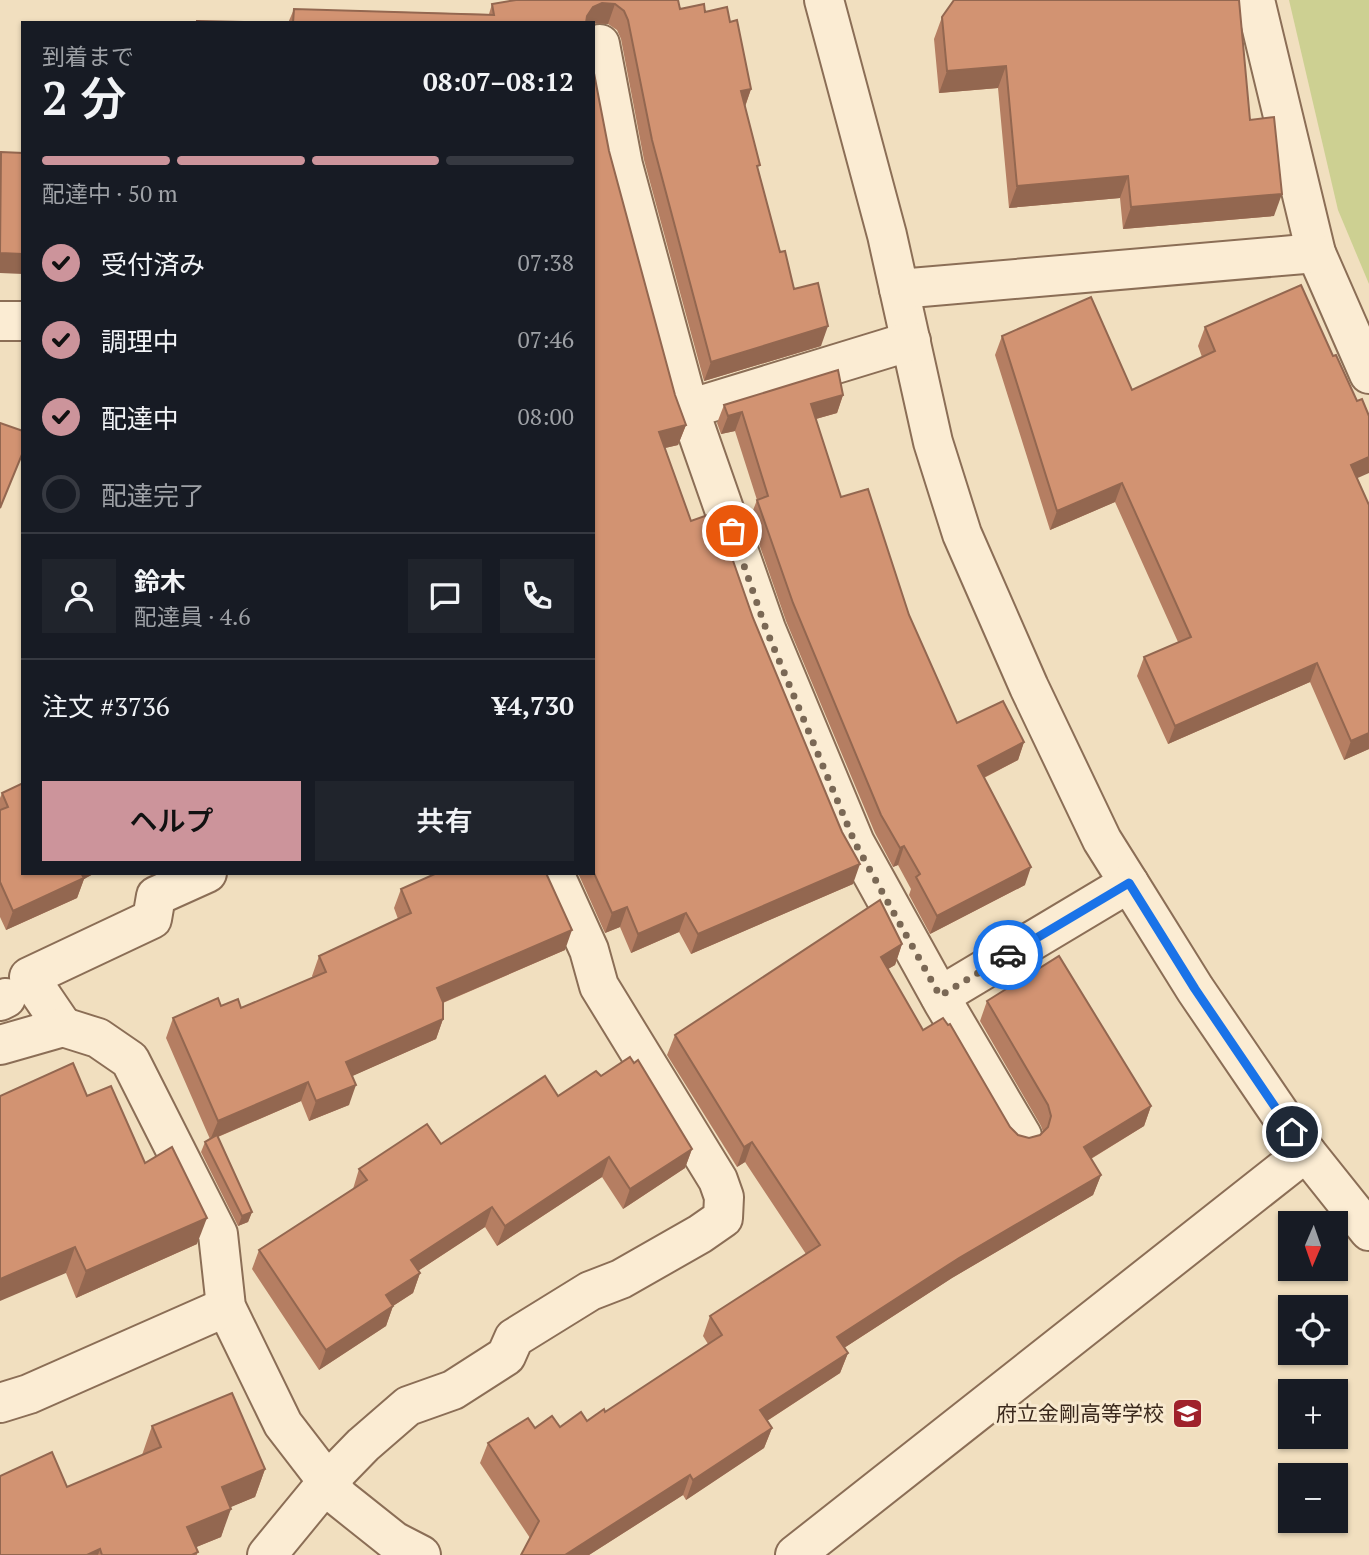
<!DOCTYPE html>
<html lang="ja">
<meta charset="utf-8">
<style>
body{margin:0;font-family:"PT Serif","Noto Sans JP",serif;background:#20242c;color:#f1f3f6;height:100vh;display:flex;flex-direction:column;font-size:26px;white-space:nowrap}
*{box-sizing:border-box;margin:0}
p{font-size:23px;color:#9ea1a6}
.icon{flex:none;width:38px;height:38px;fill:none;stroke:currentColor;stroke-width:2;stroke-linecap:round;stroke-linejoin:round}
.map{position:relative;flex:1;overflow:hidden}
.sheet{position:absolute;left:21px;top:21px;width:574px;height:854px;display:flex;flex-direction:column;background:#171b24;border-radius:0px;box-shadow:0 2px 5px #0004}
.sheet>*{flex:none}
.needle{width:46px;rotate:182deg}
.tools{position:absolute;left:1278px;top:1211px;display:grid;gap:14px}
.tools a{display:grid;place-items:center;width:70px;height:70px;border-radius:0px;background:#171b24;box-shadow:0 2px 5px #0004;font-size:35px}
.pin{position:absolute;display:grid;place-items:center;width:60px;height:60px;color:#fff;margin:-30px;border:4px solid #fff;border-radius:50%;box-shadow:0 2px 7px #0007}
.courier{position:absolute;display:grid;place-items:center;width:70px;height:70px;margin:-35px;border:5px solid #1a73e8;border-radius:50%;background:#fff;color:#222;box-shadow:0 2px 9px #0007}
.overview em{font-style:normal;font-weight:600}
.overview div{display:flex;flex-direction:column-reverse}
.overview{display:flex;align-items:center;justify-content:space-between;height:119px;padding:0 21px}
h1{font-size:46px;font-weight:600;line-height:52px}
.bar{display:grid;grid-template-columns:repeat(4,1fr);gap:10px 7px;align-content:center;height:84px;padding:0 21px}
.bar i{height:9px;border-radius:5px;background:#363941}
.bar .selected{background:#cc949b}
.bar p{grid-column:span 4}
.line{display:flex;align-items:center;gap:18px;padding:0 21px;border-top:2px solid #363941}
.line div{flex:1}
.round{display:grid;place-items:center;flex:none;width:74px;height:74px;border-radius:0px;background:#20242c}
ol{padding:0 21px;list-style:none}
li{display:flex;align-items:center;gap:21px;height:77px}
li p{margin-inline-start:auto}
li .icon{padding:7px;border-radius:50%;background:#cc949b;color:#111;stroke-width:4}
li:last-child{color:#9ea1a6}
li i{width:38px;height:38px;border:4px solid #363941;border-radius:50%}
.primary-button{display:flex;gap:14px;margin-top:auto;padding:14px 21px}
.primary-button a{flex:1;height:80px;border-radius:0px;background:#cc949b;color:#111;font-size:28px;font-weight:600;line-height:80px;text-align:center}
.primary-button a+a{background:#20242c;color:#f1f3f6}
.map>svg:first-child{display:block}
.green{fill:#cdd092}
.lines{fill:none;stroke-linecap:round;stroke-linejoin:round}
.minor-casing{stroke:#8b6e56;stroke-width:42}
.minor{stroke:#fbecd3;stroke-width:38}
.wall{fill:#b57e62}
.shaded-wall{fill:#936750}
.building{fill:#d29372;stroke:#936750;stroke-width:2}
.done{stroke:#7a6855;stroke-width:7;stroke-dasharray:0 12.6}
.route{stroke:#1a73e8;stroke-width:9}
.labels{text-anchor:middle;stroke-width:6;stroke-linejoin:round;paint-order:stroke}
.poi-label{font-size:21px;fill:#3a281c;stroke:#f8e9cf;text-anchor:end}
</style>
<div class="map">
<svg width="1369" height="1555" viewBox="0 0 1369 1555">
<rect width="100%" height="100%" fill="#f1dfbf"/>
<path class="green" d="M1289,0H1369V284L1338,210Z"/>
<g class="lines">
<defs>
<g id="minor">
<path d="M824,0L887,235L933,442L962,534L1029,687L1102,840L1129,883L1195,989L1306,1152L1369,1231"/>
<path d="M1255,0L1316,253L1369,374"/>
<path d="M600,44L623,165L689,409L766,629L855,843L943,1002L1022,1136"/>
<path d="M899,289L1316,253"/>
<path d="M0,321H23"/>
<path d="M689,409L911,341"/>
<path d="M940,996L1129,883"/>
<path d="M0,1001L6,998"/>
<path d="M63,1027L29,977L152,919L156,896L207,873"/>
<path d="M0,1045L63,1027L98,1038L130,1060L218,1234L226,1307L283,1424L340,1498L394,1541L421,1555"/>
<path d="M0,1403L29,1394L226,1307"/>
<path d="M267,1555L327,1482L363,1445L408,1406L453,1390L506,1356L514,1338L590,1291L621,1279L700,1234L723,1218L724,1197L718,1180L599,986L589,950L554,873"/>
<path d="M795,1555L1306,1152"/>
</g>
</defs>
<use href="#minor" class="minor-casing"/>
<use href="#minor" class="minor"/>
</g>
<g class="wall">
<path d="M678,0L680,9L705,12L730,22L751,89L745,107L758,171L780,252L794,289L821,346L704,381L644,160L621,39L617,30L608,24L595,23H288L294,9L489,14L492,4Z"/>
<path d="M942,17L1250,120L1274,216L1123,229L1120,198L1009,208L998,88L939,93L934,39Z"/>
<path d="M593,68L609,151L675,395L686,425L678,445L665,448L691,521L753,618L853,884L691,954L679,932L631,953L620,927L605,933L578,873H593Z"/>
<path d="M1205,327L1357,478L1369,505V749L1344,760L1310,682L1168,744L1137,676L1144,657L1178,642L1115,502L1050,530L995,355L1002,336L1132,390L1202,357L1198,346Z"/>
<path d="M843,395L837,413L816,419L841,497L909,615L957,723L1024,742L1018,760L984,778L1025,885L930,934L909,895L911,889L898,865L893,867L875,833L786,621L750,518L757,500L735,431L721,434L717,423L724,405Z"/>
<path d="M23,783V873H95L84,879L77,898L6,930L0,917V798L2,793Z"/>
<path d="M401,889L565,950L443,1003V1019L436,1039L352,1076L349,1105L309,1121L301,1101L218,1137L252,1212L248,1222L238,1226L201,1152L205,1142L210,1139L166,1038L173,1018L221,1006L241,1008L313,978L312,976L319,956L398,919L394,908Z"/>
<path d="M902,944L895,965L888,969L923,1030L1018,1135L1029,1138L1040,1135L1043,1132L1041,1126L980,1021L987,1001L1151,1106L1144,1126L1091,1159L1101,1175L1093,1195L952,1278L844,1348L848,1353L840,1373L767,1421L772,1428L764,1448L686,1500L683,1495L589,1555H521L530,1538L480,1463L488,1443L535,1428L560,1427L587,1421L605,1412L708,1344L703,1336L710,1316L806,1254L745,1162L737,1167L667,1055L675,1035Z"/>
<path d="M601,1076L692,1149L685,1168L623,1209L602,1177L497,1246L485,1227L418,1271L420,1273L413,1293L393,1306L386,1326L319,1370L252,1269L259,1250L353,1189L359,1169L441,1144L558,1096Z"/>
<path d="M87,1096L145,1163L197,1244L76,1298L66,1273Z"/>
<path d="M152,1426L265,1469L255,1497L230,1507L221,1537L196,1547L197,1555H0L67,1487L142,1455Z"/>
</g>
<g class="shaded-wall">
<path d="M602,3L615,4L608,24L585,23L587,16L593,7Z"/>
<path d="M1006,66L998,88L939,93L947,71Z"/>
<path d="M751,89L744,109L741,91Z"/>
<path d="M1128,176L1120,198L1009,208L1017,186Z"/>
<path d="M1282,194L1274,216L1123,229L1131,207Z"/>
<path d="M0,253L23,254V274L0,273Z"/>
<path d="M828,326L821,346L704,381L711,362Z"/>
<path d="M843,395L837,413L805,422L811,404Z"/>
<path d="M742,412L735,431L721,434L728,416Z"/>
<path d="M686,425L678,445L652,451L659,432Z"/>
<path d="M1369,457V473L1344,484L1351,465Z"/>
<path d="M1122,483L1115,502L1050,530L1057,511Z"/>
<path d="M1317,663L1310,682L1168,744L1175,726Z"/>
<path d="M1369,733V749L1344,760L1351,741Z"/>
<path d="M1024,742L1018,760L971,784L978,766Z"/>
<path d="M904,846L898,865L893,867L900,848Z"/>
<path d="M860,864L853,884L691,954L698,934Z"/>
<path d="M1031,867L1025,885L930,934L937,916Z"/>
<path d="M74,873H95L84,879L77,898L6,930L13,911Z"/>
<path d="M627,907L620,927L605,933L612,913Z"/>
<path d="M686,913L679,932L631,953L638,934Z"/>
<path d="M572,930L565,950L430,1008L437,988Z"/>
<path d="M902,944L895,965L874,977L881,957Z"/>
<path d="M443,1019L436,1039L339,1082L346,1062Z"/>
<path d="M308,1082L301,1101L210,1140L218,1121Z"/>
<path d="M356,1085L349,1105L309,1121L316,1101Z"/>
<path d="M1151,1106L1144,1126L1077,1167L1084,1147Z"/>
<path d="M752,1142L745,1162L737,1167L744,1147Z"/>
<path d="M692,1149L685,1168L623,1209L630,1189Z"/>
<path d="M609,1157L602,1177L497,1246L505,1226Z"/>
<path d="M1101,1175L1093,1195L952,1278L830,1357L837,1337L959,1258Z"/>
<path d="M492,1207L485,1227L404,1280L411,1260Z"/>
<path d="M252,1212L248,1222L238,1226L242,1216Z"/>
<path d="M207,1218L197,1244L76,1298L86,1271Z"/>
<path d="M75,1247L66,1273L0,1301V1279Z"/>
<path d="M420,1273L413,1293L379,1315L386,1295Z"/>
<path d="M393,1306L386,1326L319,1370L326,1350Z"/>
<path d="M848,1353L840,1373L753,1430L760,1410Z"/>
<path d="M772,1428L764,1448L686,1500L693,1480Z"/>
<path d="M265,1469L255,1497L212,1515L222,1487Z"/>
<path d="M690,1475L683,1495L589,1555H565Z"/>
<path d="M231,1509L221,1537L177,1555L187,1527Z"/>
<path d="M100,1549L98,1555H87Z"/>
</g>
<g class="building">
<path d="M516,0H678L680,9L704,4L705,12L727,7L730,22L737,20L751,89L741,91L760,165L757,166L780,252L785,251L794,289L818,283L828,326L711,362L652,140L628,20L624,11L615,4L602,3L593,7L587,16L586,23H293L294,9L494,15L492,4Z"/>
<path d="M954,0H1239L1250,120L1274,117L1282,194L1131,207L1128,176L1017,186L1006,66L947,71L942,17Z"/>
<path d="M197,21L286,23H197Z"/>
<path d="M593,68L609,151L675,395L686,425L659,432L691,521L716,512L753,618L842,832L860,864L698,934L686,913L638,934L627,907L612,913L593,871Z"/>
<path d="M1,152L23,153V254L0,253Z"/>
<path d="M1301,285L1333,356L1336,355L1357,401L1362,399L1369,416V457L1351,465L1369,505V733L1351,741L1317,663L1175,726L1144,657L1191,637L1122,483L1057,511L1002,336L1091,297L1132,390L1215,351L1205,327Z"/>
<path d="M838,370L843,395L811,404L841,497L868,489L909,615L957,723L1003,701L1024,742L978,766L1031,867L937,916L916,877L920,874L904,846L900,848L881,815L793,603L757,500L768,496L742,412L728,416L724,405Z"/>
<path d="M0,423L23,431V452L0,508Z"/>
<path d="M23,783V873H81L84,878L13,911L0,882V810L8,807L2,793Z"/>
<path d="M437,873H546L572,930L437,988L443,1002V1019L346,1062L356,1085L316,1101L308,1082L218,1121L173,1018L218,998L221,1006L238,999L241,1008L326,972L319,956L411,913L401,889Z"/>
<path d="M880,900L902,944L881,957L923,1030L943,1018L948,1025L950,1024L1010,1127L1018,1135L1029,1138L1040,1135L1048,1127L1051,1116L1048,1105L987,1001L1059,956L1151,1106L1084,1147L1101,1175L959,1258L837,1337L848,1353L760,1410L772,1428L693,1480L690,1475L565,1555H521L539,1521L488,1443L528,1418L535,1428L552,1416L560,1427L581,1412L587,1421L604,1409L605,1412L722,1335L710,1316L820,1245L752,1142L744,1147L675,1035Z"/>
<path d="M630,1057L634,1063L638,1060L692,1149L630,1189L609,1157L505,1226L492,1207L411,1260L420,1273L386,1295L393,1306L326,1350L259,1250L367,1180L359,1169L427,1124L441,1144L545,1076L558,1096L596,1071L601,1076Z"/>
<path d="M73,1063L87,1096L111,1086L145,1163L172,1147L207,1218L86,1271L75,1247L0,1279V1096Z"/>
<path d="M217,1135L252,1212L242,1216L205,1142Z"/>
<path d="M232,1393L265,1469L222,1487L231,1509L187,1527L198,1552L192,1555H102L100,1549L87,1555H0V1476L52,1452L67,1487L161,1447L152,1426Z"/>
</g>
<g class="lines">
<path class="done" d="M732,531L766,629L855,843L940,996L1008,955"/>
<path class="route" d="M1008,955L1129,883L1195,989L1292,1132"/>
</g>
<defs>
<symbol id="school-square" viewBox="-11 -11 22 22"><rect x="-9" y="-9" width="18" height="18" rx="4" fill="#9f212b" stroke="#f8e9cf"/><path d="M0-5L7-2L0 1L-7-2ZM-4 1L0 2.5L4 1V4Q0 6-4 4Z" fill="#fff"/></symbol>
</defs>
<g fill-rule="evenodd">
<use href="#school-square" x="1170" y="1396" width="35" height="35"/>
</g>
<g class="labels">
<g class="poi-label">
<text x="1164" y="1421">府立金剛高等学校</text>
</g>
</g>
</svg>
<div class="tools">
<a><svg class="needle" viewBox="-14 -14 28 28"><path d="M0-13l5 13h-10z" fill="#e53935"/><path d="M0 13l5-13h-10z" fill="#9ea1a6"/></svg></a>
<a><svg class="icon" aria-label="locate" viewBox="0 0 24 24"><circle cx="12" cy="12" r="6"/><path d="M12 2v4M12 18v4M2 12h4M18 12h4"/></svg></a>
<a>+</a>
<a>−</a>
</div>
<div class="pin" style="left:732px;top:531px;background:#ea580c"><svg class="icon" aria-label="bag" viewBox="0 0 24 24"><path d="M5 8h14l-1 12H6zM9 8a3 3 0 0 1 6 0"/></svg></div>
<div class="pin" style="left:1292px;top:1132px;background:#1f2937"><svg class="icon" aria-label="home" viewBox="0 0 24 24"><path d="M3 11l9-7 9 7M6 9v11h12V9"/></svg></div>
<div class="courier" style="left:1008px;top:955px"><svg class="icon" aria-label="car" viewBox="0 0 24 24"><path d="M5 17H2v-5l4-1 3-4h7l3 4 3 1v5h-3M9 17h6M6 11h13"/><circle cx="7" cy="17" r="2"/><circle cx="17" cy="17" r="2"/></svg></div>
<section class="sheet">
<div class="overview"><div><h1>2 分</h1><p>到着まで</p></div><em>08:07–08:12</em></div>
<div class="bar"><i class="selected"></i><i class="selected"></i><i class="selected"></i><i></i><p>配達中 · 50 m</p></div>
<ol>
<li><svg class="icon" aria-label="check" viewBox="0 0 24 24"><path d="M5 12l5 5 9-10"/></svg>受付済み<p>07:38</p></li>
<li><svg class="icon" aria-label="check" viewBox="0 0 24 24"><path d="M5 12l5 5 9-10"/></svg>調理中<p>07:46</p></li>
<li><svg class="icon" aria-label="check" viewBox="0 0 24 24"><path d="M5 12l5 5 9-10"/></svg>配達中<p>08:00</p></li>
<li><i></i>配達完了</li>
</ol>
<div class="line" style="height:126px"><a class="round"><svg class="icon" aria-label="person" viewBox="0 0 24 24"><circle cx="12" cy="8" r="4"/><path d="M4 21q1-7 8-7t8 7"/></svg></a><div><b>鈴木</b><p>配達員 · 4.6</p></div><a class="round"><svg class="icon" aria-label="chat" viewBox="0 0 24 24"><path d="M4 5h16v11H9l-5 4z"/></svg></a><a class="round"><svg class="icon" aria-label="phone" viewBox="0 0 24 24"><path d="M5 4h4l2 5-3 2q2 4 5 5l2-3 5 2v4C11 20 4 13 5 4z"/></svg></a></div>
<div class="line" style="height:91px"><div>注文 #3736</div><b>¥4,730</b></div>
<div class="primary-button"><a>ヘルプ</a><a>共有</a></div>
</section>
</div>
